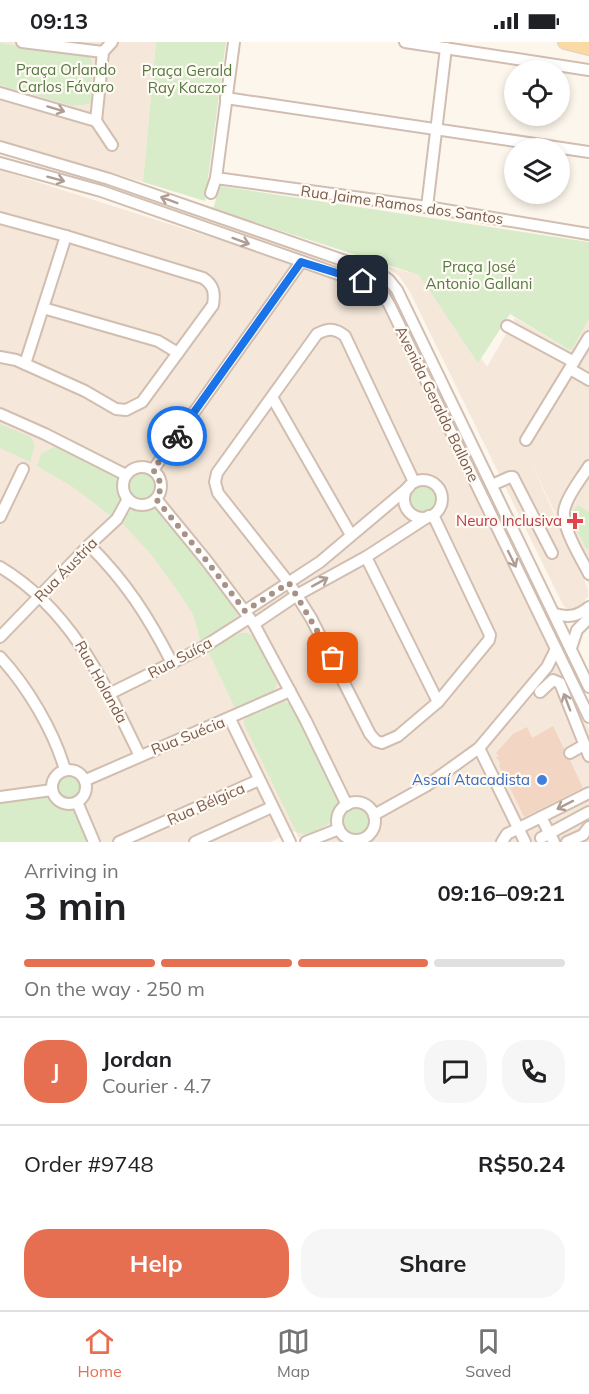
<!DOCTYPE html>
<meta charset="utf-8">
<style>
body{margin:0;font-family:Mulish,sans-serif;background:#f6f6f6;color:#202124;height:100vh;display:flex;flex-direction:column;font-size:22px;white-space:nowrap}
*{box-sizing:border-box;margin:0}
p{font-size:20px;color:#757577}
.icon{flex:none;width:33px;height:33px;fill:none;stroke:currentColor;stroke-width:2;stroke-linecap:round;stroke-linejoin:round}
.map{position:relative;height:800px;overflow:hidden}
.side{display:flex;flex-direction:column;background:#fff;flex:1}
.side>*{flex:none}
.tools{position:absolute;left:504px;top:18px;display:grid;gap:12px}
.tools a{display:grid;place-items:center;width:66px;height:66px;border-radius:50%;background:#fff;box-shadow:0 3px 9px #0003;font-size:30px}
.pin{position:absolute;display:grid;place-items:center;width:51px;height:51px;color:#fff;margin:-26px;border-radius:12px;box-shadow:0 3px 9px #0006}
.courier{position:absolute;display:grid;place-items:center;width:60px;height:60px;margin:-30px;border:4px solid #1a73e8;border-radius:50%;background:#fff;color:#222;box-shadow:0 2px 8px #0007}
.head em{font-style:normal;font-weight:700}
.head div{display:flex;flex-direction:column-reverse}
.head{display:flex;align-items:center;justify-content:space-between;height:102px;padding:0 24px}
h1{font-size:39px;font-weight:700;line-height:45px}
.bar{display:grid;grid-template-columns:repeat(4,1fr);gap:9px 6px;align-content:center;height:72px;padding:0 24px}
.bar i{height:8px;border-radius:4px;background:#e0e0e0}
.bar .active{background:#e76f51}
.bar p{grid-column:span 4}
.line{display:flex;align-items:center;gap:15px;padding:0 24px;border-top:2px solid #e0e0e0}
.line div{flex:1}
.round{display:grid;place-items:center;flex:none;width:63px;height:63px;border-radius:24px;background:#f6f6f6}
.cta{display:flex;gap:12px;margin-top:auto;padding:12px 24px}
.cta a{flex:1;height:69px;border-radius:24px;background:#e76f51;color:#fff;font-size:24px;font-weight:700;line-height:69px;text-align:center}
.cta a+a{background:#f6f6f6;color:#202124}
.status{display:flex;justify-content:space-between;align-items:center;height:42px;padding:0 30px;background:#fff;direction:ltr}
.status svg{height:16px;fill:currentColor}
.tab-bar{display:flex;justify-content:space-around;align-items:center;height:84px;border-top:2px solid #e0e0e0;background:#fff;font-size:16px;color:#757577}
.tab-bar a{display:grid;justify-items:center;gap:3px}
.tab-bar .active{color:#e76f51}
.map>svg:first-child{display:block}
.residential{fill:#f5e8da}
.green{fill:#d8ecc9}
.building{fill:#f3d5c3}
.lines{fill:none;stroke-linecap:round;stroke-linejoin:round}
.minor-casing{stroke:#d1beb0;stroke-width:14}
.major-casing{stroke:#dad1cd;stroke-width:16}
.minor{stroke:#fff;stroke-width:10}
.major{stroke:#fbd9a5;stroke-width:14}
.oneway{stroke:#af9d94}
.done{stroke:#a89285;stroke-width:6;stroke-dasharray:0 10.8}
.route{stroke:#1a73e8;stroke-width:8}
.health-dot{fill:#e0444e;stroke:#fffaf3;stroke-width:2}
.shop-dot{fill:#3f7fe0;stroke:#fffaf3;stroke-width:2}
.labels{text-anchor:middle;stroke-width:4.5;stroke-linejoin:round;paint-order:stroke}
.park-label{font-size:15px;fill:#537a41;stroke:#fffaf3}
.street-label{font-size:15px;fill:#7a5c4d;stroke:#fffaf3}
.health-label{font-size:15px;fill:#be3a42;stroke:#fffaf3;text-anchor:end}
.shop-label{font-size:15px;fill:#366cbe;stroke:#fffaf3;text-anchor:end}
</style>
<div class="status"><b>09:13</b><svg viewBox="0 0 49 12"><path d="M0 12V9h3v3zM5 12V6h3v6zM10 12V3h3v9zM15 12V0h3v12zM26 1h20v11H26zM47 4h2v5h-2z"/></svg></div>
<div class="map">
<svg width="589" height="800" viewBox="0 0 589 800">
<rect width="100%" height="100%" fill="#fdf6ec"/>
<g class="residential">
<path d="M0,0H156L143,140L0,98Z"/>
<path d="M0,128L366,245L381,254L589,687V800H301L295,789L270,800H0Z"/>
<path d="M389,225L419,233L431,243L487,325L515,276L571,309L589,277V543L529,416L588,547V555L577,567H567L563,563L410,250L399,234L388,226Z"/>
</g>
<g class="green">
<path d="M156,0H226L205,159L143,140Z"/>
<path d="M0,1L89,14L92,18L93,24L91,59L89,62L73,64L0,43Z"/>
<path d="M220,144L589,200V277L571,309L510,272L478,321L419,233L213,167Z"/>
<path d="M0,382L31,395L35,404L30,420L0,406Z"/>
<path d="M54,405L95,417L124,437L123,447L128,457L111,474L73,445L37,424L41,412Z"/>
<circle cx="142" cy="444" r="15"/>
<circle cx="423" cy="456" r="14"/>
<path d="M578,463L589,470V504L587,508L573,482L574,467Z"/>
<path d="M158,467L245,569L201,600L193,572L175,545L150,511L120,479L132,468Z"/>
<path d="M241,591H248L253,595L276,635L277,642L274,649L236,668L207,607Z"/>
<path d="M283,659L295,665L340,755L332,780L308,793L296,790L244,682L245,675Z"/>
<circle cx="69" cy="744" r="12"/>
<path d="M50,753C56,763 64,769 76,766L89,800H0V759Z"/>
<circle cx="356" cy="779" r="15"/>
</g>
<path class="building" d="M553,684L564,707L563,714L570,718L583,746L524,775L499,724L500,721L496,715L499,714L496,711L513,692L527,685L532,696Z"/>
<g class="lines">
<defs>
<g id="minor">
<path d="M22,0L103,10"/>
<path d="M405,0L589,28"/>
<path d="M0,51L96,79L103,10L112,0"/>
<path d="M226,56L589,110"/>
<path d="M96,79L112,103"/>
<path d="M0,105L109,137L377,230L389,238L397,248L589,645"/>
<path d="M0,121L101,149L375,245L383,252L390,264L589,675"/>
<path d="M216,136L427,165L589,192"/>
<path d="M211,151L216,136L234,0"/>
<path d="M427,165L446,6"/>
<path d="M0,176L66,194L203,236C214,243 215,251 213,263L142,360L126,368L116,367L85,349L16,318L0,315"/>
<path d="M43,266L158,299L178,311"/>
<path d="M507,284L574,320"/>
<path d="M25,322L66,194"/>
<path d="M570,327L589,338"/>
<path d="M272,355L351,493"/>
<path d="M0,372L45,392L126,433"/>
<path d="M526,398L589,295"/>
<path d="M589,424C581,437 569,451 565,465C559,482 581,516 589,532"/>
<circle cx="142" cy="444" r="19"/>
<path d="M153,428L301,220"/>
<circle cx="423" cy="457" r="19"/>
<path d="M414,440L345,294C335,286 328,286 317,292L217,431L215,440L218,451L289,541L311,576L370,692L376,699L382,701L398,694L438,660L489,598L490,593L433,473"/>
<path d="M492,443L510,435H513L552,511"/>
<path d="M156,457L206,518L254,582L306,679L347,763"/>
<path d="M0,475L23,427"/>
<path d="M89,503C126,540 148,574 172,621"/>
<path d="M366,515L438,660"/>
<path d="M0,525C72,568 105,642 140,714"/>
<path d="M245,569L320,520L409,445"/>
<path d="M555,572C569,576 578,574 589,565"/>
<path d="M254,582L297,553L366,515L429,474"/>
<path d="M0,595L89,503L117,477L128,457"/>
<path d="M571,606L577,588L589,576"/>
<path d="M0,615C27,644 54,689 65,728"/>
<path d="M540,650L553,638L560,641L589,714"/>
<path d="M109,652L202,606L249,576"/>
<path d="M230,677L290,800"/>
<path d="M479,706L525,800"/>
<path d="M570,711L584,703"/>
<circle cx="69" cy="745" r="17"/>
<path d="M86,738L290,649"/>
<path d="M0,755L52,748"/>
<path d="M77,760L94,800"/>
<circle cx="356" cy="779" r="19"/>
<path d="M374,773L426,744L479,706L547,625L556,607"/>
<path d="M541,775L554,800"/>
<path d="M541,796L589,770"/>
<path d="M119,800L259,738"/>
<path d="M195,800L272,765"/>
<path d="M306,800L339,787"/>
<path d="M502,800L507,792L589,751"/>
<path d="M567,800L583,793L589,785"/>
</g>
<path id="major" d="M565,0L589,6"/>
</defs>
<use href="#minor" class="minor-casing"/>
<use href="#major" class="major-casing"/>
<use href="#minor" class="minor"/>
<use href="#major" class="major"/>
</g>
<defs><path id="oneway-shaft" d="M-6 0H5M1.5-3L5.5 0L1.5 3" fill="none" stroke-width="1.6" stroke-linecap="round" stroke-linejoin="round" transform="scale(1.5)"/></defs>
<g class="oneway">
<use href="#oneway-shaft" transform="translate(56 67) rotate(17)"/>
<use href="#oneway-shaft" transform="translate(56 137) rotate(15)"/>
<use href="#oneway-shaft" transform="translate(169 158) rotate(-160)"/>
<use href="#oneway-shaft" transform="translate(241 199) rotate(20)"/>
<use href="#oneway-shaft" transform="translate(512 517) rotate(64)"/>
<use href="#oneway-shaft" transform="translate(320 540) rotate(-29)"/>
<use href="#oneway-shaft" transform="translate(567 660) rotate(-111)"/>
<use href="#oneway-shaft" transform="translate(565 763) rotate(153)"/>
</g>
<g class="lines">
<path class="done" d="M177,394L153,428C161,437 163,447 156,457L206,518L245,569L289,541L333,616"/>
<path class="route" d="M177,394L301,220L363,239"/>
</g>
<path class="health-dot" d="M572 470h6v6h6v6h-6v6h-6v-6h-6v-6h6z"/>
<circle class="shop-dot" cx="542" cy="738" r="6"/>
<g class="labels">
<g class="park-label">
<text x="66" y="33">Praça Orlando<tspan x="66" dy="17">Carlos Fávaro</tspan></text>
<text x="187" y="34">Praça Gerald<tspan x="187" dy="17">Ray Kaczor</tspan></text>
<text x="479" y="230">Praça José<tspan x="479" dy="17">Antonio Gallani</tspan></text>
</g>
<g class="street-label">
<text transform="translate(402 163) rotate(8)" y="5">Rua Jaime Ramos dos Santos</text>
<text transform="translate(437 362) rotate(64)" y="5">Avenida Geraldo Ballone</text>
<text transform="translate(66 528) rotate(-46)" y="5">Rua Áustria</text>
<text transform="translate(180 616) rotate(-28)" y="5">Rua Suíça</text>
<text transform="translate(101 640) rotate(61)" y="5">Rua Holanda</text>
<text transform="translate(188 694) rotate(-22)" y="5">Rua Suécia</text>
<text transform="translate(206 762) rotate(-24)" y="5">Rua Bélgica</text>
</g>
<g class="health-label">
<text x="562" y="484">Neuro Inclusiva</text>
</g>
<g class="shop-label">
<text x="530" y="743">Assaí Atacadista</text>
</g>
</g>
</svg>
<div class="tools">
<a><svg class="icon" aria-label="locate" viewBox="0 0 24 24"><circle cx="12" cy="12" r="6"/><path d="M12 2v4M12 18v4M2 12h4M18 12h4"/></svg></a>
<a><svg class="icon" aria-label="layers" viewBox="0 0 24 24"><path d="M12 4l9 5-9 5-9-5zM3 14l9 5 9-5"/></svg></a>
</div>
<div class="pin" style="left:333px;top:616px;background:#ea580c"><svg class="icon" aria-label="bag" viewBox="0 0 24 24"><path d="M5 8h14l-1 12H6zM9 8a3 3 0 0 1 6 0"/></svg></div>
<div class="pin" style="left:363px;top:239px;background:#1f2937"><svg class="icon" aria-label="home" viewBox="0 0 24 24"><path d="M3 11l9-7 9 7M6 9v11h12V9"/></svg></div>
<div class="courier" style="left:177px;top:394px"><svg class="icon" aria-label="bike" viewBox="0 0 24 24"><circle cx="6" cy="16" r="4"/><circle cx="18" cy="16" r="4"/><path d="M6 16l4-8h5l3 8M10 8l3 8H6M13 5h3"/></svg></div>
</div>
<section class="side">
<div class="head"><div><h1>3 min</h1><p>Arriving in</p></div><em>09:16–09:21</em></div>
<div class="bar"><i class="active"></i><i class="active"></i><i class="active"></i><i></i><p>On the way · 250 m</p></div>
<div class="line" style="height:108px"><b class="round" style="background:#e76f51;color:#fff">J</b><div><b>Jordan</b><p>Courier · 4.7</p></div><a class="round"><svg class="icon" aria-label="chat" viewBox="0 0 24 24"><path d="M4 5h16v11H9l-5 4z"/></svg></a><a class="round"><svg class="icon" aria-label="phone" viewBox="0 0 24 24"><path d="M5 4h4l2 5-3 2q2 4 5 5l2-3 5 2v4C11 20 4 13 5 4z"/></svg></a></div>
<div class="line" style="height:78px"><div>Order #9748</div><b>R$50.24</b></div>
<div class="cta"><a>Help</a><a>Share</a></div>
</section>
<nav class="tab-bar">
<a class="active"><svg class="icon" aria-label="home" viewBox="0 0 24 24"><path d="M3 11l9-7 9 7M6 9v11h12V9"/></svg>Home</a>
<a><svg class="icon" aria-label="map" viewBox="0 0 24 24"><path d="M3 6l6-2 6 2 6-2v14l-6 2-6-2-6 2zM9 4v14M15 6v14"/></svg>Map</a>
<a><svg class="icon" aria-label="saved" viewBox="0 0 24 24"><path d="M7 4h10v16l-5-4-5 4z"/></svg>Saved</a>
</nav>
